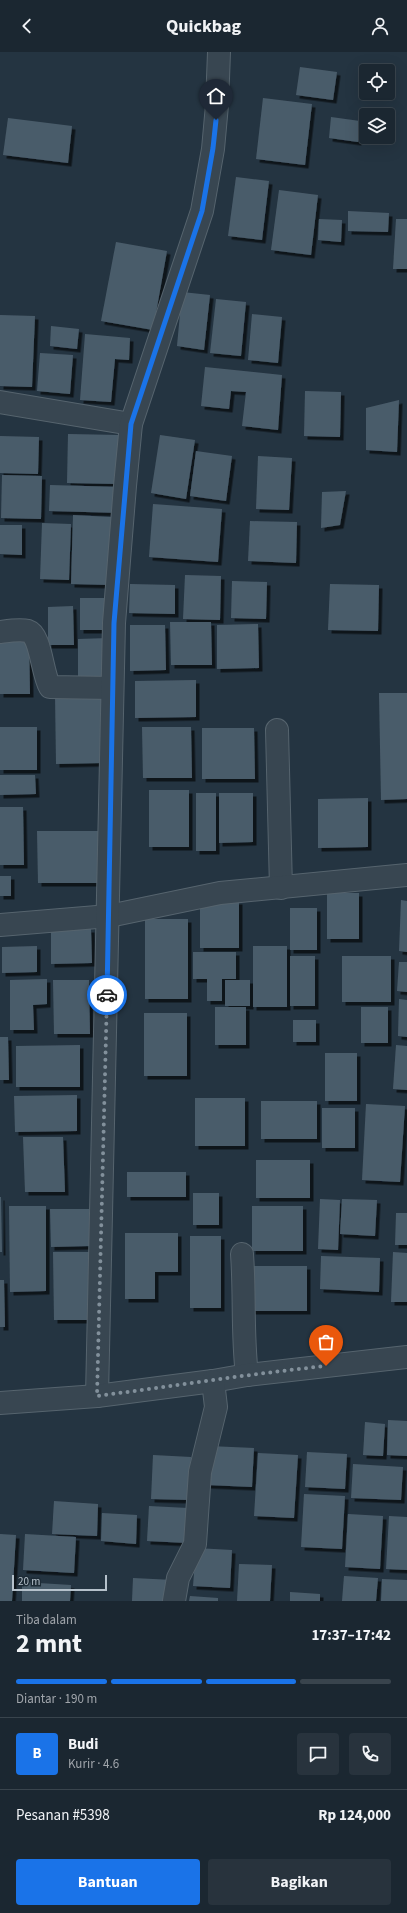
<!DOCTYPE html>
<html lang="id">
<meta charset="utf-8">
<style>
body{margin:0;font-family:"Source Sans 3",sans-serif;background:#28333d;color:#f1f3f6;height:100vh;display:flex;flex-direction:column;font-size:15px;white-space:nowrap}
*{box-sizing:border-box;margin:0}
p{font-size:13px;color:#a0a5ab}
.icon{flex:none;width:22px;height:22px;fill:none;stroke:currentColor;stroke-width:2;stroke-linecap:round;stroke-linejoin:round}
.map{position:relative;height:1549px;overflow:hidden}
.sheet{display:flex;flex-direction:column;background:#1b2731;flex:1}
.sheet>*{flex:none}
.fabs{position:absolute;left:359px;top:12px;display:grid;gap:8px}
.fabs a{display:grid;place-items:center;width:36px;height:36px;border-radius:4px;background:#1b2731;box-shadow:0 4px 16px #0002,0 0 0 1px #39444d;font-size:20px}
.scale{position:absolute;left:12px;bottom:10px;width:95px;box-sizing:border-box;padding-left:4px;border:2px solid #b5c1cb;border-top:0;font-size:11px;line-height:14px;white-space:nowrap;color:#b5c1cb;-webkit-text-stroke:3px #1d2b36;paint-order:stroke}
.pin{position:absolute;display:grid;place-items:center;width:34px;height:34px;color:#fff;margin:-41px -17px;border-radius:50% 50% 50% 0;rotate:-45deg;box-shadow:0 0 4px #0007}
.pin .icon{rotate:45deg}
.courier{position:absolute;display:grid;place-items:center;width:40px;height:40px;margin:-20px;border:3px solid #1a73e8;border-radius:50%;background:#fff;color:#222;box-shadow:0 1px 5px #0007}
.overview em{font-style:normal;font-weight:700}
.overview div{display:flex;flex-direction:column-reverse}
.overview{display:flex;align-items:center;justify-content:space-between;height:68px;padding:0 16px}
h1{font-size:26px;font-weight:700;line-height:30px}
.bar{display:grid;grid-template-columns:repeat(4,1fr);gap:6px 4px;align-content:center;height:48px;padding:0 16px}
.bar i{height:5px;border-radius:3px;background:#39444d}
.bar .active{background:#1a73e8}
.bar p{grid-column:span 4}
.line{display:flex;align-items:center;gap:10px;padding:0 16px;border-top:1px solid #39444d}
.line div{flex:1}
.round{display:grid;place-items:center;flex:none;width:42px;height:42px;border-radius:4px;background:#28333d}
.button{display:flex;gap:8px;margin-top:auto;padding:8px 16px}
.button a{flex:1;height:46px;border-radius:4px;background:#1a73e8;color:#fff;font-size:16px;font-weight:700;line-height:46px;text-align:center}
.button a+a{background:#28333d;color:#f1f3f6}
header{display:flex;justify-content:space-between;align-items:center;height:52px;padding:0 16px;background:#1b2731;font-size:18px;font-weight:700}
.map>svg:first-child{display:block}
.building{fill:#4a5c6a;filter:url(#shadow)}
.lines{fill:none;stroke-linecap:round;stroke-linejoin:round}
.minor-casing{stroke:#56646e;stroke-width:24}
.minor{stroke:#384651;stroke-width:22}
.done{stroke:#82909b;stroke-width:4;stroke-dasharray:0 7.2}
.route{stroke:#1a73e8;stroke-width:5}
</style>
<header><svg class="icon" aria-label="back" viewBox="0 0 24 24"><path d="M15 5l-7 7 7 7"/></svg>Quickbag<svg class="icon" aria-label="person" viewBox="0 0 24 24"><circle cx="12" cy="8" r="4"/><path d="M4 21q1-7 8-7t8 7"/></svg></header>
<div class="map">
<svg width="407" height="1549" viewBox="0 0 407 1549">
<defs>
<filter id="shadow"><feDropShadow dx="3.5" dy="3.5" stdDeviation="0" flood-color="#0009"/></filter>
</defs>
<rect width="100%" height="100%" fill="#243441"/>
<g class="building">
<path d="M300,15L337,20L333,48L296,43Z"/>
<path d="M263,46L312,52L305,113L256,107Z"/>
<path d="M331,65L360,69L358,90L329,86Z"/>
<path d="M8,66L72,74L68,111L3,103Z"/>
<path d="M236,125L269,129L262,188L228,184Z"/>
<path d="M279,138L318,143L311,203L271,198Z"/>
<path d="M348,159L389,161L388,180L348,179Z"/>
<path d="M319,167L342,168L341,190L318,188Z"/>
<path d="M396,167H407V217H393Z"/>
<path d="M116,190L167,199L153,278L101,269Z"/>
<path d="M182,240L210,243L204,298L177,294Z"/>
<path d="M216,247L246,250L241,304L210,301Z"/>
<path d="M252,262L282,265L278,311L248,308Z"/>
<path d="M0,263L35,264L32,335L0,334Z"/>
<path d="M51,274L79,277L77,297L50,294Z"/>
<path d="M85,282L130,286L129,308L115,307L111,350L80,348Z"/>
<path d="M40,301L73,303L70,342L37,339Z"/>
<path d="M205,315L282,323L278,378L242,374L246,340L231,339L229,357L201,354Z"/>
<path d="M305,339L341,340L340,385L304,384Z"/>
<path d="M399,348L397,400L366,398V356Z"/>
<path d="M68,382L120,383L118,432L67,431Z"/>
<path d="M160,383L195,388L186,447L151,441Z"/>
<path d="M0,384L39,385L38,422L0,421Z"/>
<path d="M196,399L232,404L226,449L190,444Z"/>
<path d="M258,404L292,406L289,458L256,457Z"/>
<path d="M2,423L42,424L41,467L1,466Z"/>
<path d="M50,433L121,435V461L49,459Z"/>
<path d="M346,439L340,473L321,476L322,440Z"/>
<path d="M153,452L222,457L218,510L149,505Z"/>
<path d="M73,463L111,465L109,533L71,532Z"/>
<path d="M250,469L297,470L296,511L248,509Z"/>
<path d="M42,471L71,472L69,528L40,527Z"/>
<path d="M0,473H22V503L0,502Z"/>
<path d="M185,523L221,524L220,568L183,567Z"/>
<path d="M232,529L267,530L266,567L231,566Z"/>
<path d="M130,532L175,533V562L129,561Z"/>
<path d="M330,532L379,533L378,579L328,578Z"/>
<path d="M80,546H108L109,578H80Z"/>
<path d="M73,554L74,593H48V555Z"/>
<path d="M170,570H211L212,613H171Z"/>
<path d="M258,572L259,616L217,617V573Z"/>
<path d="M130,573H165L166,618L130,619Z"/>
<path d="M0,585H29L30,642H0Z"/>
<path d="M109,586V628H78V587Z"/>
<path d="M196,628V665L135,666V629Z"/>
<path d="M101,641L102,711L56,712L55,642Z"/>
<path d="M379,641H407V747L381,748Z"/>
<rect x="0" y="675" width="37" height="43"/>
<path d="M142,675H191L192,726H143Z"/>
<path d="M202,676H254L255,727H202Z"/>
<path d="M0,723H35L36,742L0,743Z"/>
<rect x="149" y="738" width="40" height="57"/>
<rect x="196" y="741" width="20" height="58"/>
<path d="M219,741H253V790L219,791Z"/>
<path d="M368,746V795L318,796V747Z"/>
<path d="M0,755H23L24,813H0Z"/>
<path d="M37,779H105L106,831H38Z"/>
<rect x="0" y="824" width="11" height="20"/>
<rect x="327" y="841" width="32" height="46"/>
<path d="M401,848L407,849V900L399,899Z"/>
<rect x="200" y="849" width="39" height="47"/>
<rect x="290" y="856" width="27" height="42"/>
<rect x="145" y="867" width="43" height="80"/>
<path d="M51,877H91L92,911L51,912Z"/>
<path d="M37,894V920L2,921V895Z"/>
<rect x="253" y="894" width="34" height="61"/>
<path d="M193,900H236V927H222V949H207V927H193Z"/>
<rect x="290" y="904" width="25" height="50"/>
<rect x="342" y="904" width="49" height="46"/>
<path d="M399,910H407V940L397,939Z"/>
<path d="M47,927V952L33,953L34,978H10V928Z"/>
<path d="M53,928H89L90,982H54Z"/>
<rect x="225" y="928" width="25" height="26"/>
<path d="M399,947L407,948V985L398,984Z"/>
<rect x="215" y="955" width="31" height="38"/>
<rect x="361" y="955" width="27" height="36"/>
<rect x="144" y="961" width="43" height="63"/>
<rect x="293" y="968" width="23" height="22"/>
<path d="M0,985H8L9,1028H0Z"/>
<path d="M80,993V1035H16V994Z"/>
<path d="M396,993L407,994V1038L393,1037Z"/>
<rect x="325" y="1001" width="32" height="48"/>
<path d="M77,1043V1079L15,1080L14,1044Z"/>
<rect x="195" y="1046" width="50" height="48"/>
<rect x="261" y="1049" width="56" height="38"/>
<path d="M366,1052L405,1054L400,1130L362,1128Z"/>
<rect x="322" y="1056" width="33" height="40"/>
<path d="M23,1085H63L65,1140H25Z"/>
<rect x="256" y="1108" width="54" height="38"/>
<rect x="127" y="1120" width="59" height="25"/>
<rect x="193" y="1141" width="26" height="32"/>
<path d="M0,1145H1L2,1200H0Z"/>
<path d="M320,1147L340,1148L338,1198L318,1197Z"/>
<path d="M342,1147L377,1148L375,1184L340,1182Z"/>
<path d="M9,1154H46V1239L10,1240Z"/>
<rect x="252" y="1154" width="51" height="45"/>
<path d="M50,1157H89L90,1194L51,1195Z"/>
<path d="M396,1161H407V1193H395Z"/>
<path d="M125,1181H178V1220H155V1247H125Z"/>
<rect x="190" y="1184" width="31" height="72"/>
<path d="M53,1200H91L92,1268H54Z"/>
<path d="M393,1200L407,1201V1250H391Z"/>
<path d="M321,1204L380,1206L379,1240L320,1237Z"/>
<rect x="249" y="1214" width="58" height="45"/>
<path d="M0,1228H4L5,1275H0Z"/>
<path d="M388,1368L407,1369V1404L387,1403Z"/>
<path d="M365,1370L385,1372L383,1404L363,1403Z"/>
<path d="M209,1394L254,1396L252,1435L207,1433Z"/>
<path d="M307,1400L347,1402L345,1437L305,1435Z"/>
<path d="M258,1401L298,1403L294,1466L254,1464Z"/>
<path d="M153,1403L191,1405L189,1448L151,1447Z"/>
<path d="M353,1412L403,1415L401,1448L351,1446Z"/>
<path d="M304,1442L345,1444L342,1497L301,1495Z"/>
<path d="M54,1449L98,1452L97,1484L52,1482Z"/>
<path d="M149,1454L188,1456L187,1491L147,1489Z"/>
<path d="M102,1461L137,1463L136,1492L101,1489Z"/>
<path d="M348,1462L383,1464L380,1517L345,1515Z"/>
<path d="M389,1464L407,1465V1518L386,1517Z"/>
<path d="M0,1482L16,1483L12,1549H0Z"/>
<path d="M25,1482L76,1485L74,1521L23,1518Z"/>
<path d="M196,1496L232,1498L230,1536L193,1534Z"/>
<path d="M239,1512L272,1513L270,1549H237Z"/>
<path d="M344,1524L378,1526L376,1549H342Z"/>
<path d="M133,1526L173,1528L172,1549H132Z"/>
<path d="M382,1527L407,1528V1549H381Z"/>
<path d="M22,1530L71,1533L70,1549H22Z"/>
<path d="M290,1540L320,1542V1549H290Z"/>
<path d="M190,1544L218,1546V1549H189Z"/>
</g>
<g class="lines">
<defs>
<g id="minor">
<path d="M0,350L131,372"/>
<path d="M0,580C8,579 20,577 28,579C41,583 42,622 50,635L112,636"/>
<path d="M277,678L281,836"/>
<path d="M0,873L109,864L220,841L407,823"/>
<path d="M242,1202C245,1242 242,1282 247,1323"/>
<path d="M97,1344L114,571L125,434L131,372L202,159L213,97L217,53L219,0"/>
<path d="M0,1351L97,1344L213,1329L247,1323L407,1305"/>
<path d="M174,1549L178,1526L195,1492L200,1420L216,1355L213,1329"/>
</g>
</defs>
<use href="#minor" class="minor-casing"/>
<use href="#minor" class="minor"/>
</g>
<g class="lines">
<path class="done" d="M107,943L97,1344C173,1334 249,1322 326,1314"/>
<path class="route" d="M107,943L114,571L131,372L202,159L213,96L216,68"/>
</g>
</svg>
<div class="fabs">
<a><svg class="icon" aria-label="locate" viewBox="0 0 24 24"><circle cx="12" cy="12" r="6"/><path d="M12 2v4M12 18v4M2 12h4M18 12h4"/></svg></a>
<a><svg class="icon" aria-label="layers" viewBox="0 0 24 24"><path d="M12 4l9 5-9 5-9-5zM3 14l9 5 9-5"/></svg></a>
</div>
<div class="scale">20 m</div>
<div class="pin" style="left:326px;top:1314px;background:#ea580c"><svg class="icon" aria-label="bag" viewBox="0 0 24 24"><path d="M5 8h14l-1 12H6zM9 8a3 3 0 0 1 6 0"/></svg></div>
<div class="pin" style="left:216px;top:68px;background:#1f2937"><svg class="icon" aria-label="home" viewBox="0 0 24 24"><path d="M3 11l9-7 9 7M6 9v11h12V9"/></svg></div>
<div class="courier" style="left:107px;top:943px"><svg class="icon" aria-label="car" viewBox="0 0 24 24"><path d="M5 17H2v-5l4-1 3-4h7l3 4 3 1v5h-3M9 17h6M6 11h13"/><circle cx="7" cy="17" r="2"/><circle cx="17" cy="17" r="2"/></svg></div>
</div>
<section class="sheet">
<div class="overview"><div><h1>2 mnt</h1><p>Tiba dalam</p></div><em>17:37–17:42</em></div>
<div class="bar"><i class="active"></i><i class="active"></i><i class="active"></i><i></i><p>Diantar · 190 m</p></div>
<div class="line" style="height:72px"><b class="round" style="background:#1a73e8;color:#fff">B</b><div><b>Budi</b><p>Kurir · 4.6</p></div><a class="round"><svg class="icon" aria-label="chat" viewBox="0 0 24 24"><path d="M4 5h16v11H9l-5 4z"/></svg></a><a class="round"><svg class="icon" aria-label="phone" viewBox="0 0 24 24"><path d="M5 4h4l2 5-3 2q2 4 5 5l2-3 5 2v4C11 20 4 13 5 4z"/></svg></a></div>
<div class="line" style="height:52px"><div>Pesanan #5398</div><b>Rp 124,000</b></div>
<div class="button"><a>Bantuan</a><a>Bagikan</a></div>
</section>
